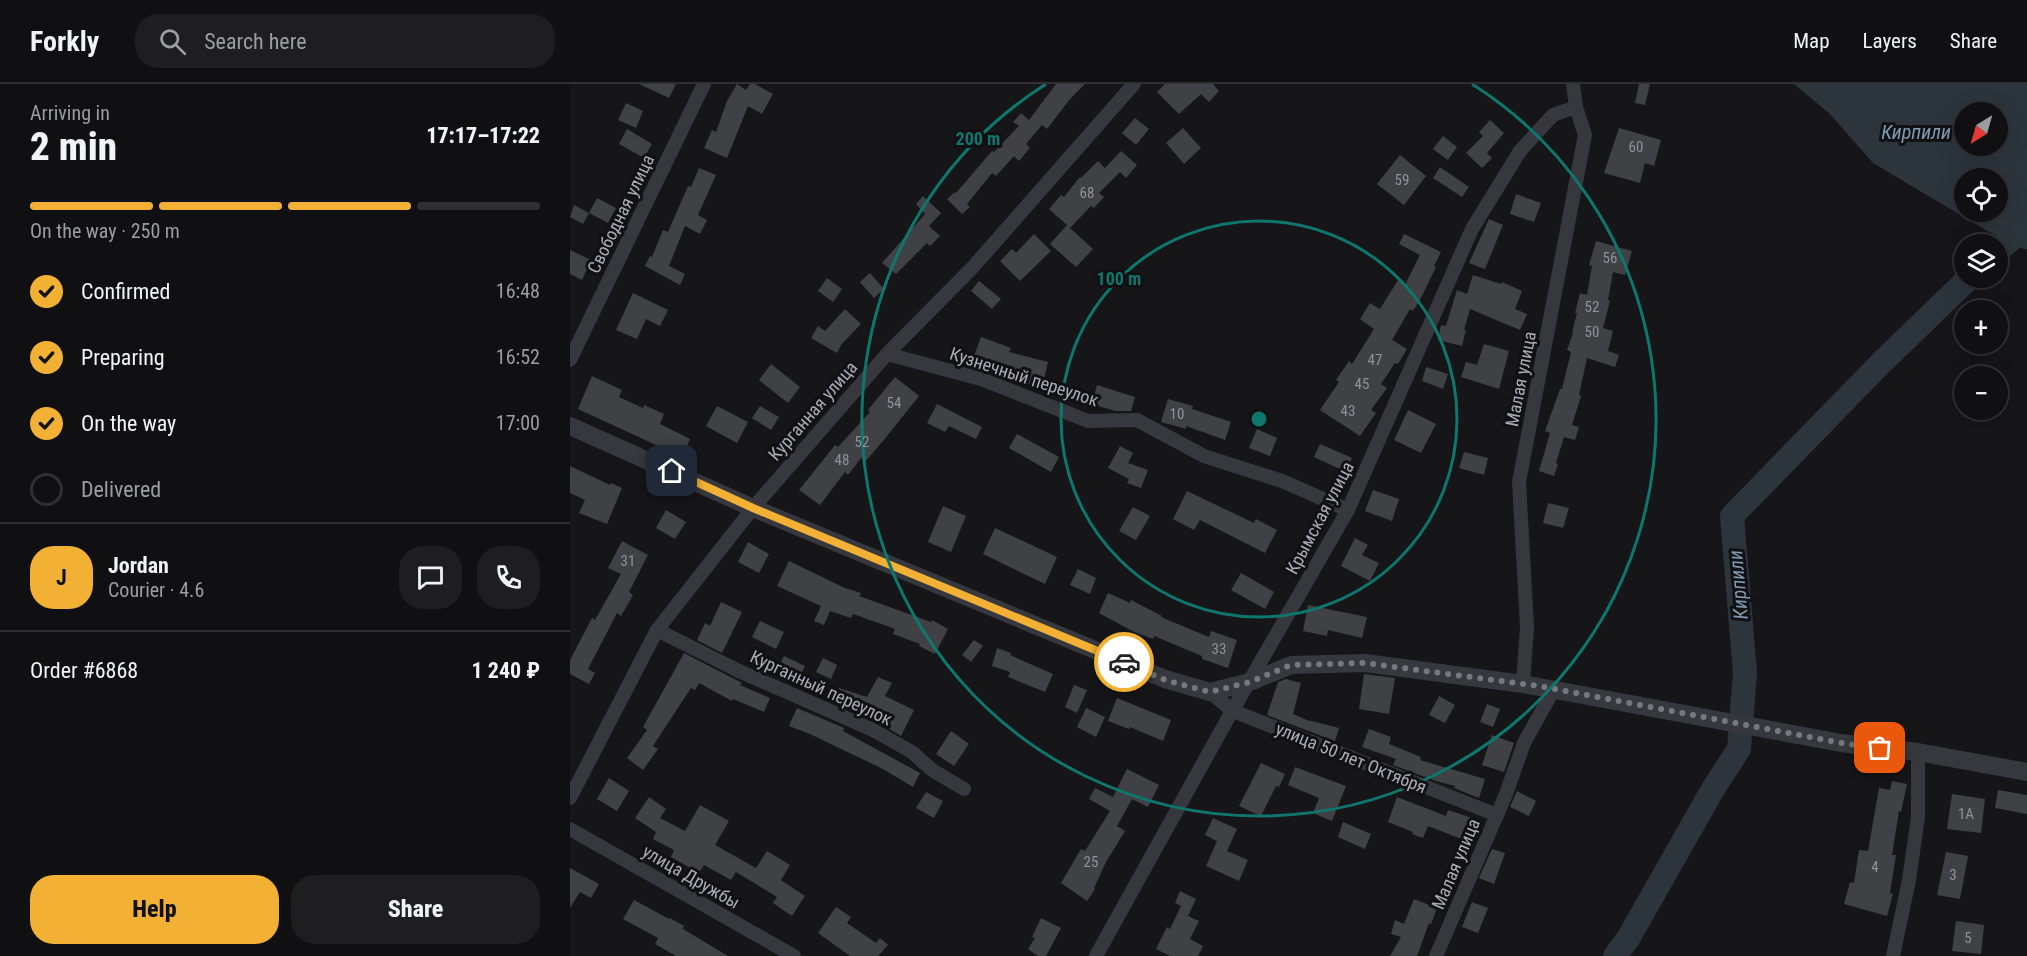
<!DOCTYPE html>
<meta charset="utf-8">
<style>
body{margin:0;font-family:"Roboto Condensed",sans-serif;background:#1e1e20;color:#f1f3f6;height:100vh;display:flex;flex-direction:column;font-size:22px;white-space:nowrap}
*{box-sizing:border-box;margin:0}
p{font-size:20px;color:#9c9d9f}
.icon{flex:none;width:33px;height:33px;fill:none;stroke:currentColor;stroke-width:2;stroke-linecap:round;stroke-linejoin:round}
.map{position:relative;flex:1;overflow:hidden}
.drawer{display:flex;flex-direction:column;background:#101012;width:570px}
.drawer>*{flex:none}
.needle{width:39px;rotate:217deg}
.tools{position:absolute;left:1384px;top:18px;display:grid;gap:12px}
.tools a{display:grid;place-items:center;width:54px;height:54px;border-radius:50%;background:#101012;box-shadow:0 6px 24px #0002,0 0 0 2px #303032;font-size:30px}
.pin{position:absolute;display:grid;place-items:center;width:51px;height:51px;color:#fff;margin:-26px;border-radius:12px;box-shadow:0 3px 9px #0006}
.courier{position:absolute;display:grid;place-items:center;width:60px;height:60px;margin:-30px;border:4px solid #f2b134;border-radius:50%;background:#fff;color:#222;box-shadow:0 2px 8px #0007}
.summary em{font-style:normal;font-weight:800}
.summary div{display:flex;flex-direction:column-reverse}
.summary{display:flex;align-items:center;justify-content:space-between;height:102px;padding:0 30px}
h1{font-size:39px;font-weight:800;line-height:45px}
.bar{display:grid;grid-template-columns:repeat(4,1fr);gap:9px 6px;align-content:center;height:72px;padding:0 30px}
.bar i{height:8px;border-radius:4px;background:#303032}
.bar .active{background:#f2b134}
.bar p{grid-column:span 4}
.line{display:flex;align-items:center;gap:15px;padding:0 30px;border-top:2px solid #303032}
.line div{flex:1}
.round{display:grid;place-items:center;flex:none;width:63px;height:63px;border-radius:24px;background:#1e1e20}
ol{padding:0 30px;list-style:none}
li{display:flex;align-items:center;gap:18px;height:66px}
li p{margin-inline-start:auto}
li .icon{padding:6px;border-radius:50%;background:#f2b134;color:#111;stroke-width:4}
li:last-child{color:#9c9d9f}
li i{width:33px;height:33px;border:3px solid #303032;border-radius:50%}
.cta{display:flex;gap:12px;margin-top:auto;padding:12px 30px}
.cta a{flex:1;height:69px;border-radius:24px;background:#f2b134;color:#111;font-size:24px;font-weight:800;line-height:69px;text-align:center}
.cta a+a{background:#1e1e20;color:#f1f3f6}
header{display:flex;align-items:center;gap:36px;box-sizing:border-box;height:84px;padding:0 30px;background:#101012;border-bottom:2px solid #303032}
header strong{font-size:28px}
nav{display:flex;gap:33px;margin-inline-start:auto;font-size:21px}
.search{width:420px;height:54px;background:#1e1e20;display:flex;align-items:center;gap:15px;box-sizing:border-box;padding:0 21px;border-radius:24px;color:#9c9d9f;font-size:22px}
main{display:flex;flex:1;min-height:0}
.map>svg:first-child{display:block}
.water{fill:#2c353c;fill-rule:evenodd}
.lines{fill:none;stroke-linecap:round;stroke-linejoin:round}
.river{stroke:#2c353c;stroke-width:24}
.building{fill:#404145}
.minor{stroke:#37383d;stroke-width:14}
.tertiary{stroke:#37383d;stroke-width:18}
.done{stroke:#757880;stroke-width:6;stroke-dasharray:0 10.8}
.route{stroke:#f2b134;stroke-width:8}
.ring{fill:none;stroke:#0f766e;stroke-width:3}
.labels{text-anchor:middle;stroke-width:6;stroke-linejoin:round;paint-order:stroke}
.number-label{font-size:15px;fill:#8e929b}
.street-label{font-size:18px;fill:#a8adb8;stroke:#111113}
.water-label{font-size:20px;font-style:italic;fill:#7f9bb3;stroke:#111113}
.centre{fill:#0f766e;stroke:#111113;stroke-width:3}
.ring-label{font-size:18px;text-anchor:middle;font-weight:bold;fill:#0f766e;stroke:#111113;stroke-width:6;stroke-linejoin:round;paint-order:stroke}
</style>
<header>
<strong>Forkly</strong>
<div class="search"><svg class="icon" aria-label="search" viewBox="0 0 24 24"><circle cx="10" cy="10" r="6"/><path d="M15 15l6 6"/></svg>Search here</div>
<nav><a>Map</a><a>Layers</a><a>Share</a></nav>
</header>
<main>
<section class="drawer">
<div class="summary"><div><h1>2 min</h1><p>Arriving in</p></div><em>17:17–17:22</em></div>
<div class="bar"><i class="active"></i><i class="active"></i><i class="active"></i><i></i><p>On the way · 250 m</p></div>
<ol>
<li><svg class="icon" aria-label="check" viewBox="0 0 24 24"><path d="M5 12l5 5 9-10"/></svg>Confirmed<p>16:48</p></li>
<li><svg class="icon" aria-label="check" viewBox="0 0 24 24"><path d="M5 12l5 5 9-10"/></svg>Preparing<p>16:52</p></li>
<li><svg class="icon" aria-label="check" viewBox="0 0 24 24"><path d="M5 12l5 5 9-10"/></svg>On the way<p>17:00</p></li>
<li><i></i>Delivered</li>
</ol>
<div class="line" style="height:108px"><b class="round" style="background:#f2b134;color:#111">J</b><div><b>Jordan</b><p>Courier · 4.6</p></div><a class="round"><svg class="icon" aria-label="chat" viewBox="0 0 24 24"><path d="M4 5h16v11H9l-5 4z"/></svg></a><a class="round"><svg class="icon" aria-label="phone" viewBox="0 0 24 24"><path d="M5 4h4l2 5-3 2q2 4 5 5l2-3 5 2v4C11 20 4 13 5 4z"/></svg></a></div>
<div class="line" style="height:78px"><div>Order #6868</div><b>1 240 ₽</b></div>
<div class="cta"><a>Help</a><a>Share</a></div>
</section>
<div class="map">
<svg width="1457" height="872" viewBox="0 0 1457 872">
<rect width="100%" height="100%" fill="#161618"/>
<path class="water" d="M1224,0H1457V166L1436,158L1303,79L1260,30ZM1395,28H1428V62H1395ZM1395,94H1428V128H1395Z"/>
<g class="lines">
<g class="river">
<path d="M1428,166L1457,143"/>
<path d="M1045,872L1059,853L1143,705L1169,665L1175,589L1162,432L1311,279L1399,194"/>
</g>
</g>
<g class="building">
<path d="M69,0H106L99,14Z"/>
<path d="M167,0L176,6L180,0H185L203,10L192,30L178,22L157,74L134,64L142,46L146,48L157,17Z"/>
<path d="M486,0H515L500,15L477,45L472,41L456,60L460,64L449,77L444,72L426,92L422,89L397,120L400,123L392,130L377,115L385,108L386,109L422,67L424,68L449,42L443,38L451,29L459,36Z"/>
<path d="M595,0H643L649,7L639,18L631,10L609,30L587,8Z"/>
<path d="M1069,0H1080L1075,21L1065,19Z"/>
<path d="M56,19L73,27L66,44L48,36Z"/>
<path d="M565,34L579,45L566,61L552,49Z"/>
<path d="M920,36L934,49L917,69L922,74L912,84L896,69L913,52L909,48Z"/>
<path d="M613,44L631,64L614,80L596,59Z"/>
<path d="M1049,44L1091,56L1084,82L1075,79L1070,99L1034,89Z"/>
<path d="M57,45L82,60L74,74L49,60Z"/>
<path d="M873,52L887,63L878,76L863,65Z"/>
<path d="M551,67L567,81L556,94L550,88L529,109L534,113L524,124L521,122L500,144L523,165L506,183L480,160L497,141L479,125L491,111L494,113L510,93L511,94L528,77L535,84Z"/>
<path d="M830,71L856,92L834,121L807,100Z"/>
<path d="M870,83L899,103L892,113L863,94Z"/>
<path d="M129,84L146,91L128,131L137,136L130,150L115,142L99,182L115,190L110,201L75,182L80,172L82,173L93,146L98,148L118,102L121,103Z"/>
<path d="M946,110L971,119L964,138L940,130Z"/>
<path d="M353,112L371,129L359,142L370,152L360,162L357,159L326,190L312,179L355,130L346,120Z"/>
<path d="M27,114L46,124L38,139L19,129Z"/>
<path d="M4,121L19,129L13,140L0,133Z"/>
<path d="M919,135L933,141L915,185L899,179Z"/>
<path d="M464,150L481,167L450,197L430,177L442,165L446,169Z"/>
<path d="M834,150L871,168L864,182L866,183L850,216L843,227L840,225L822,256L837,265L828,280L825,279L811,300L817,304L801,326L806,329L790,352L750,326L769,298L766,296L779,277L782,280L804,245L790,235L800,219L810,225L828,196L835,201L850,171L829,160Z"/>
<path d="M1026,157L1062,167L1055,191L1043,188L1038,216L1040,217L1033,244L1043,247L1038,267L1049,271L1045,283L1017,274L1009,311L1011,312L1002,341L1009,343L1005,356L994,353L986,379L988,380L984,392L969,387L980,349L975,347L990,305H992L1001,268L997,266L1003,249H1002L1007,229H1005L1010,209L1017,211L1022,182L1019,181Z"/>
<path d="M0,166L21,176L12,196L0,190Z"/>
<path d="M300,189L314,205L304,214L290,198Z"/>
<path d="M903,191L931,200L932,198L952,207L945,225L957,230L950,246L900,225L894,246H896L892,262L868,256L871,241L876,242L887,206L897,210Z"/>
<path d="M257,194L272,205L263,218L248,207Z"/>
<path d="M409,197L431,215L422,225L401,207Z"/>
<path d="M63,209L98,226L90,242L76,235L67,255L46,246Z"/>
<path d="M275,225L291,240L271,261L267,269L241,254L248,242L255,247Z"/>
<path d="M411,253L441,264L439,268L478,278L472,304L446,297L447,292L403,275Z"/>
<path d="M914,260L939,267L929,305L891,293L896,278L907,281Z"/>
<path d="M201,280L230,303L218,319L189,296Z"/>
<path d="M856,283L878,290L873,305L852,297Z"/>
<path d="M22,292L52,306L49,313L73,324L74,321L94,330L90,340L120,355L112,373L8,325Z"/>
<path d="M325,293L349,312L313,357L295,378L291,374L278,391L275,388L250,421L229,406L265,361L268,363L300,328L298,326Z"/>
<path d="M527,301L565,313L561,327H545L522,320Z"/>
<path d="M598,315L623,322L622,325L661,338L655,356L616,342V345L591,338Z"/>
<path d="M367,320L412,343L406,355L379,342L375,348L357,339Z"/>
<path d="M147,322L178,338L167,359L136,342Z"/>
<path d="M190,322L209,333L201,346L182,334Z"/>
<path d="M838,326L866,340L851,369L824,356Z"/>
<path d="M687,345L707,354L700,372L679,364Z"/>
<path d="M447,350L489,373L481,388L439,364Z"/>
<path d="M750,360L782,374L776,388L744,373Z"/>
<path d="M550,362L563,369L558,379L578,386L571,404L557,399L559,395L538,384Z"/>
<path d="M894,368L918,374L914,391L889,384Z"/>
<path d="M0,382L40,401L41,399L52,404L37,440L9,429L15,416L0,409Z"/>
<path d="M803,406L829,415L822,437L795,427Z"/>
<path d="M617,407L684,439L686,435L707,446L695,469L630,436L624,446L603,435Z"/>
<path d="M978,419L999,424L993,444L973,439Z"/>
<path d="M373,422L396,432L381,468L358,458Z"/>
<path d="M563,423L580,432L566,456L549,447Z"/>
<path d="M96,426L116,438L105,455L86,444Z"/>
<path d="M425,444L487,473L475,500L413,470Z"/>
<path d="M785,454L798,461L792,471L809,479L800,497L771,482Z"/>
<path d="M52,457L78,471L59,508L63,511L51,532L47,529L18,585L25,589L19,600L0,590V576L22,534L25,536L51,490L38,484Z"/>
<path d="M178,458L199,470L189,489L168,478Z"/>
<path d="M219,477L275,504L291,509L289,512L361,538L362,536L378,545L365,570L349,562L350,560L323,550L325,545L283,530L281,534L260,527L254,541L244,537L251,522L207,502Z"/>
<path d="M508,485L526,494L520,510L500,501Z"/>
<path d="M671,489L704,508L695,525L661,506Z"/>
<path d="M538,509L560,519L561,516L592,532L591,533L639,553L641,547L667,556L658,584L632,575V572L584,552L583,555L564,548L529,529Z"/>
<path d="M151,518L172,528L152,569L127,556L135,539L140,542Z"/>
<path d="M738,521L797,533L792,554L758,546L757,552L733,547Z"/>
<path d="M190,537L214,548L206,565L182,553Z"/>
<path d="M404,556L413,562L401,578L392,571Z"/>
<path d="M427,564L441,569L440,571L483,590L475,608L438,593L440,588L422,582Z"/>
<path d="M114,569L172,599L170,601L200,614L194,628L163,615L162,617L129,599L125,606L121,604L83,662L88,665L73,686L57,674L77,646L73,643Z"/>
<path d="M214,572L235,582L226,601L205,590Z"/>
<path d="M253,574L267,581L261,595L246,588Z"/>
<path d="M794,590L825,594L819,630L789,625Z"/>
<path d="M308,593L322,599L315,612L344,626L331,652L315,642L317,639L285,623V624L264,617L269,604L297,613Z"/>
<path d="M716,595L731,599L723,630L737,636L769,644L765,657L697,631L708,598Z"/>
<path d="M504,601L517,606L507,629L495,623Z"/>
<path d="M869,612L885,621L875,639L859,631Z"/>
<path d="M547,614L601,636L593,657L560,643L559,645L538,637Z"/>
<path d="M917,620L930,625L923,643L910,638Z"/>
<path d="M227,624L274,644L273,647L350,689L343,703L313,685L240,650L219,642Z"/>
<path d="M516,624L535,633L526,653L507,643Z"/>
<path d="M799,645L821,653L819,660L851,673L850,676L915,695L909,714L884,704L885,702L866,697L823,681L826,675L792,663Z"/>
<path d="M381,647L399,660L384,682L366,670Z"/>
<path d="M922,651L944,659L934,688L912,681Z"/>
<path d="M691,679L715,690L709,703L706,702L691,732L669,722Z"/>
<path d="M725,683L776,702L762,737L743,729L749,714L718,701Z"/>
<path d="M557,685L589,701L578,723L562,715L547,742L555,747L536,778L524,804L525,805L517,817L491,799L511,765L515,767L540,727L519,715L525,704L543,713Z"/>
<path d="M39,694L59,707L47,727L27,715Z"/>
<path d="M1322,697L1337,700L1331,728L1329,727L1322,771H1326L1320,809L1323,810L1317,832L1274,820L1280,798L1284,799L1289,766L1298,767L1309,704L1320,706Z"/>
<path d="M1428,706L1457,711V730L1425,724Z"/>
<path d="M947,707L966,717L959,732L940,723Z"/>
<path d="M356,708L373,717L364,734L346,724Z"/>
<path d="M1382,710L1415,715L1411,749L1377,745Z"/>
<path d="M79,713L96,725L90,734L115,747L130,721L159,737L145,761L186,784L197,767L220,781L211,796L235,812L222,832L203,819L207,813L166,788L161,796L134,781L129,789L101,773L104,766L83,755L86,748L65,734Z"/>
<path d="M827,713L876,732L878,726L902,734L894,756L858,742L853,754L842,750L843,748L818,738Z"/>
<path d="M643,734L667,745L657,767L678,776L669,797L636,782L647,757L635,751Z"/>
<path d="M773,738L801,750L795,765L768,753Z"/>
<path d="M922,765L935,769L924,800L909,794Z"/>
<path d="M1376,768L1398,772L1390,815L1367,811Z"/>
<path d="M0,784L29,800L21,814L10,808L0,824Z"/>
<path d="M610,807L626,815L618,832L629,837L620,855L633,862L628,872H600L586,865L597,843L600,845L611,822L605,819Z"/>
<path d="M844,815L867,824L861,840L859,839L847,872H820L831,853L821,850L825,836L834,840Z"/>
<path d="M64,816L99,835L100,834L114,842L113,845L158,872H106L85,860L88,854L53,835Z"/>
<path d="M902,818L918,824L908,849L892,843Z"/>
<path d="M266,823L281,833L277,839L306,859L310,854L318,861L308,872H280L248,849Z"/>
<path d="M471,834L491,844L476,872H468L458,865L465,854L462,853Z"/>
<path d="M1386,837L1414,841L1411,870L1382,867Z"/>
</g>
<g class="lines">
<g class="minor">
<path d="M317,270L411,295L518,337L567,336L634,372L712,397L778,426"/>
<path d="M0,276L134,0"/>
<path d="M87,546L169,587L301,645L342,668L362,686L394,705"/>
<path d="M953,600L957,543L949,398L1015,51L1006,23L1003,0"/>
<path d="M640,608L663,627L927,731"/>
<path d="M0,714L87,546L183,424L317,270L403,183L564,0"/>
<path d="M0,745L224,872"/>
<path d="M526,872L657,636L778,426L902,145L950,67L983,31L1006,23"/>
<path d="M866,872L936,710L954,659L984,605"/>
<path d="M1323,872L1339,796L1348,733V668"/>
</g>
<path class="tertiary" d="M0,342L183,424L595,595L640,608L680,598L721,581L795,579L953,600L1271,659L1348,668L1457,688"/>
</g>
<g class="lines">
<path class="done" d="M554,578L595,596L640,608L680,598L721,581L795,579L969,602L1271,659L1310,664"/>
<path class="route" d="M102,387L183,424L554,578"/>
</g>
<g class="ring">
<circle cx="689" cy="335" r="198"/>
<path d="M902 0A397 397 0 1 1 476 0"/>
</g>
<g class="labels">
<g class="number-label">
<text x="1066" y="68">60</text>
<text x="832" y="101">59</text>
<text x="517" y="114">68</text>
<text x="1040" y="179">56</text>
<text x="1022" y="228">52</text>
<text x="1022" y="253">50</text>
<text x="805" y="281">47</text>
<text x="792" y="305">45</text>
<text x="324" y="324">54</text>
<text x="778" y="332">43</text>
<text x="607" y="335">10</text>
<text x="292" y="363">52</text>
<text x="272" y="381">48</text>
<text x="58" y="482">31</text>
<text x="649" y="570">33</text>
<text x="1396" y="735">1А</text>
<text x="521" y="783">25</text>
<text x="1305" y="788">4</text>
<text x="1383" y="796">3</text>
<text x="1398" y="859">5</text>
</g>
<g class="street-label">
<text transform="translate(51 130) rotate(-64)" y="6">Свободная улица</text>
<text transform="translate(454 293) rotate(18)" y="6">Кузнечный переулок</text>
<text transform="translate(951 295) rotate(-79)" y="6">Малая улица</text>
<text transform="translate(243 327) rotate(-49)" y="6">Курганная улица</text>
<text transform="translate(750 434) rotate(-62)" y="6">Крымская улица</text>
<text transform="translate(251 604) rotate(25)" y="6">Курганный переулок</text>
<text transform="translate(781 674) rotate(22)" y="6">улица 50 лет Октября</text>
<text transform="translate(886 780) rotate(-67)" y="6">Малая улица</text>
<text transform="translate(121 793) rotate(30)" y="6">улица Дружбы</text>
</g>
<g class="water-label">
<text x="1346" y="55">Кирпили</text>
<text transform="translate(1168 501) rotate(-95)" y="7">Кирпили</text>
</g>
</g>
<circle cx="689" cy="335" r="9" class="centre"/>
<g class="ring-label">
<text x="408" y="61">200 m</text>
<text x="549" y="201">100 m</text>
</g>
</svg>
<div class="tools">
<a><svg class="needle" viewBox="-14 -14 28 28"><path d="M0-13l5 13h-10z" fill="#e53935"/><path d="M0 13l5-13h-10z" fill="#9c9d9f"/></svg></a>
<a><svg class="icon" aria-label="locate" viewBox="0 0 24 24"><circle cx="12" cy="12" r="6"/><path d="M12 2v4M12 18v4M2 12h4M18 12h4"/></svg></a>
<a><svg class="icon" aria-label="layers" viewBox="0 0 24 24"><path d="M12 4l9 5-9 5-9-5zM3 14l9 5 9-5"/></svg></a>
<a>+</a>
<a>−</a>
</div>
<div class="pin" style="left:1310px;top:664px;background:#ea580c"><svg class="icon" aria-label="bag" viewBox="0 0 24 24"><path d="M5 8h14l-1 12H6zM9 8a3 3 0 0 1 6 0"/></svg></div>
<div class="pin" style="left:102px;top:387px;background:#1f2937"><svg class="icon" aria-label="home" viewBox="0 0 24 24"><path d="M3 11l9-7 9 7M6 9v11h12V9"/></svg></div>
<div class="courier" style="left:554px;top:578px"><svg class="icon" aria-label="car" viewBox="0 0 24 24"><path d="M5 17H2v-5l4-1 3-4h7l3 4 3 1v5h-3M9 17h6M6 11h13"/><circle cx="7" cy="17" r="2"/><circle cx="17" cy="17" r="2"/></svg></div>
</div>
</main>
